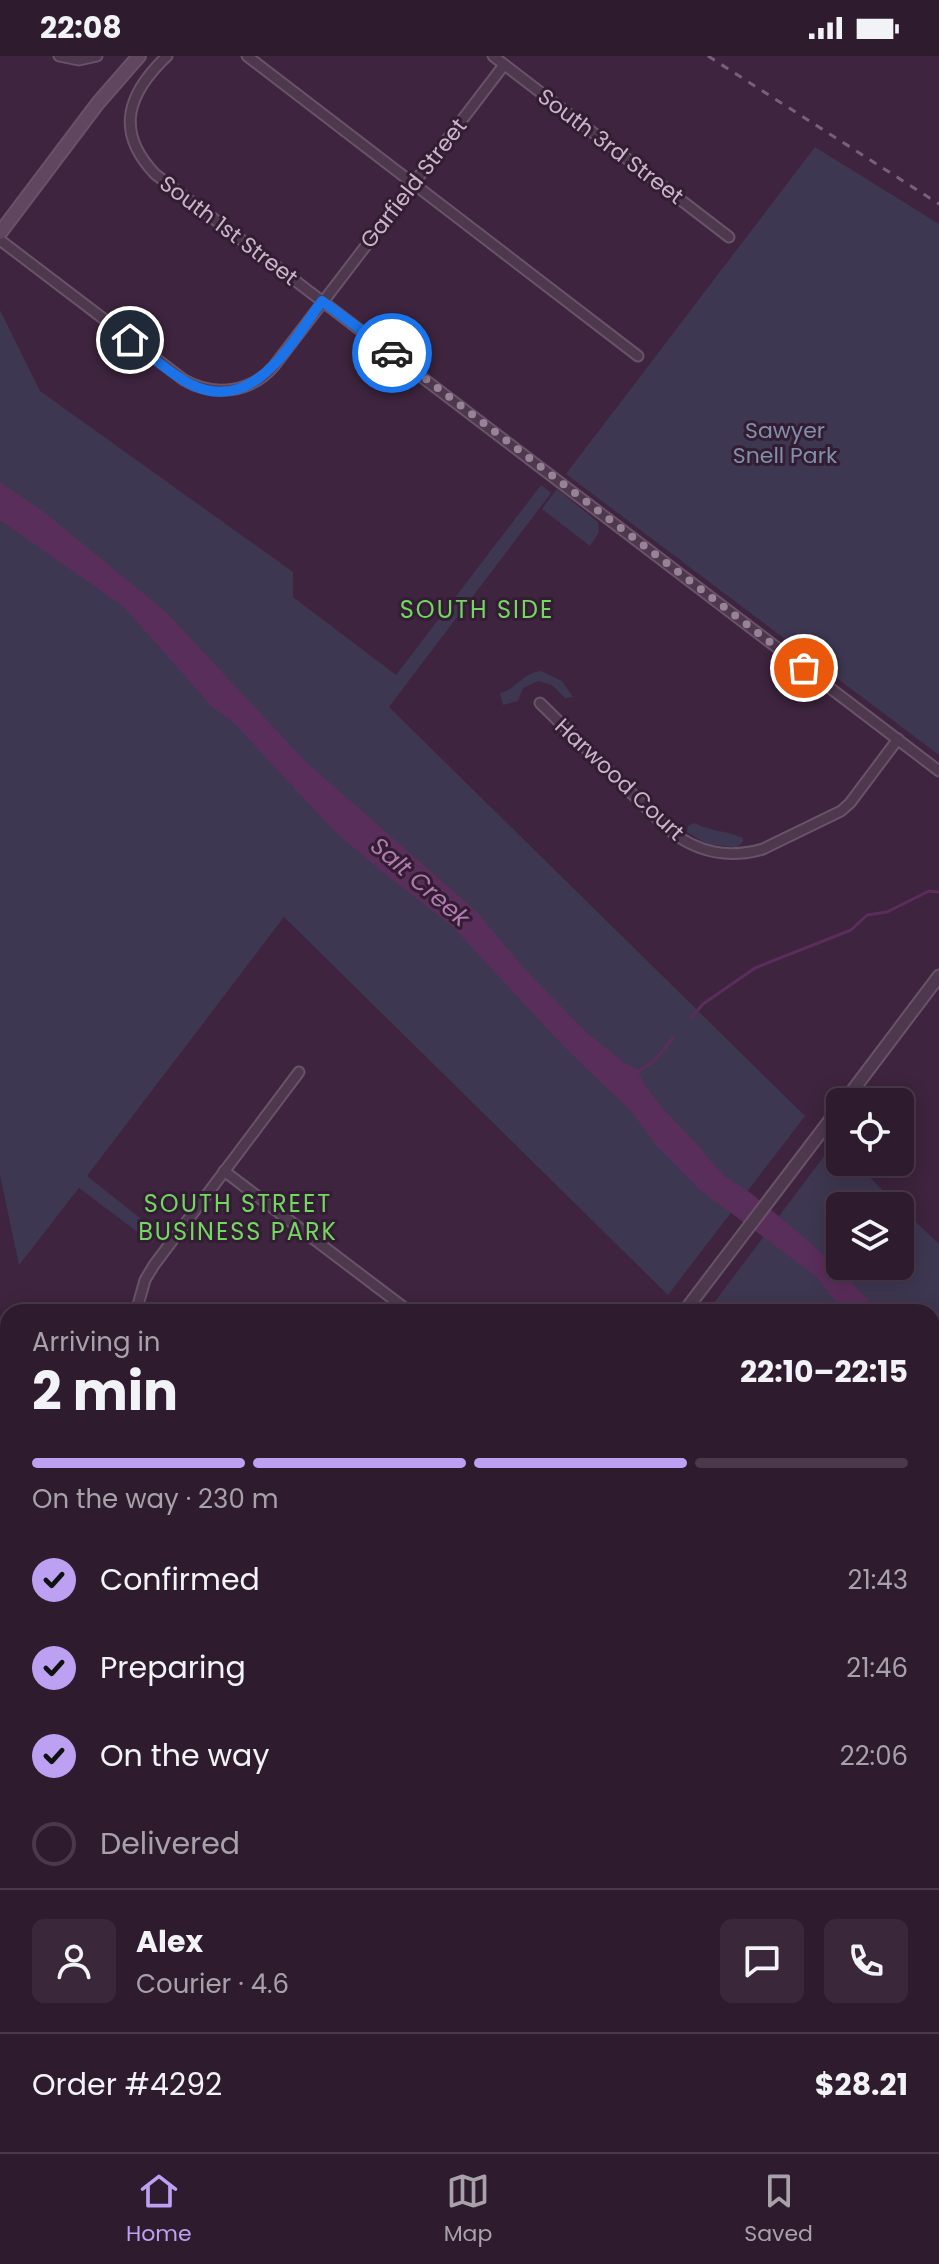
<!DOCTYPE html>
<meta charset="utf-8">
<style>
body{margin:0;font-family:Poppins,sans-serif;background:#3a283a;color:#f1f3f6;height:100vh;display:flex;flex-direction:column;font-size:30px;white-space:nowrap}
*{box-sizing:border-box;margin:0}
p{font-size:26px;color:#a7a1aa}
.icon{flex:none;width:44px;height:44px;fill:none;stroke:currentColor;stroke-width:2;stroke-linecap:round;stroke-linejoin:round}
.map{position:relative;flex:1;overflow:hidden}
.drawer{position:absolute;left:0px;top:1248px;width:940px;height:848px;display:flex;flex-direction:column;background:#2e1b2e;border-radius:24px 24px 0 0;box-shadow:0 4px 20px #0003,0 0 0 2px #49394a}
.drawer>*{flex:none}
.buttons{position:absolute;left:826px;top:1032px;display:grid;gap:16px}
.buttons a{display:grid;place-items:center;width:88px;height:88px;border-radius:12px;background:#2e1b2e;box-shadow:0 4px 20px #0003,0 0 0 2px #49394a;font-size:40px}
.pin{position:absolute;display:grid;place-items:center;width:68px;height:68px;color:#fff;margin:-34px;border:4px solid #fff;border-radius:50%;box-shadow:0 2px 8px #0007}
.courier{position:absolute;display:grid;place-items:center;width:80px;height:80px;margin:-40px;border:6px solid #1a73e8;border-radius:50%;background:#fff;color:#222;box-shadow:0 2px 10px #0007}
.overview em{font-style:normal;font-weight:700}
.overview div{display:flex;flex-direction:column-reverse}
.overview{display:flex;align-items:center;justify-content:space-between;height:136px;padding:0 32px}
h1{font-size:52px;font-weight:700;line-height:60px}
.bar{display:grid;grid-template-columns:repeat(4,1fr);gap:12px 8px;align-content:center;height:96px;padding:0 32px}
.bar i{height:10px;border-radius:6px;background:#49394a}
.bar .current{background:#bca0f2}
.bar p{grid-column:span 4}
.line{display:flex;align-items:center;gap:20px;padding:0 32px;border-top:2px solid #49394a}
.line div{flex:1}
.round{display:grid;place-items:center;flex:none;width:84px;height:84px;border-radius:12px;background:#3a283a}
ol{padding:0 32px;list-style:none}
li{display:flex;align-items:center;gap:24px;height:88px}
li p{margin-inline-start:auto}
li .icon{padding:8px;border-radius:50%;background:#bca0f2;color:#111;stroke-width:4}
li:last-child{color:#a7a1aa}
li i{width:44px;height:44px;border:4px solid #49394a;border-radius:50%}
.status{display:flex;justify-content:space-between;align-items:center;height:56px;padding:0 40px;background:#2e1b2e;direction:ltr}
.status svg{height:22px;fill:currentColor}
.tab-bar{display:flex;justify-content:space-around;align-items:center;height:112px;border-top:2px solid #49394a;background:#2e1b2e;font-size:22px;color:#a7a1aa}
.tab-bar a{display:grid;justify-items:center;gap:4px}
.tab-bar .current{color:#bca0f2}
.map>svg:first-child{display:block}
.green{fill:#3e3751}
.water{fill:#5a2e5b}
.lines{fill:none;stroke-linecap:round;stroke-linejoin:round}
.stream{stroke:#5a2e5b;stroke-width:3}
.minor-casing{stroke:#695369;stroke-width:13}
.tertiary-casing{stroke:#695369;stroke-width:15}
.secondary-casing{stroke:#695369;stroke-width:16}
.motorway-casing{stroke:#564056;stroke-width:20}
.minor{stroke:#4e384e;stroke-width:9}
.tertiary{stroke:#4e384e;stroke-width:11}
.secondary{stroke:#614660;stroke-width:12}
.motorway{stroke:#547455;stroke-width:16}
.rail{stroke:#7a5f7a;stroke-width:3;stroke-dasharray:8 8;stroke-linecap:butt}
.done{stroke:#988298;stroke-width:8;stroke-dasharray:0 14.4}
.route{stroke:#1a73e8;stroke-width:10}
.labels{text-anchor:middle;stroke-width:6;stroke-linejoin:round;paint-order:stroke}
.street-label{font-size:22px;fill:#c9b4c9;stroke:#331d33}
.park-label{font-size:22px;fill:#808faa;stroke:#331d33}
.neighbourhood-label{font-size:24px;letter-spacing:2px;fill:#73d761;stroke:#331d33}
.water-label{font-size:24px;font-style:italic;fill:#b17bb2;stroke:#331d33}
</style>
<div class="status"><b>22:08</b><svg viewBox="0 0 49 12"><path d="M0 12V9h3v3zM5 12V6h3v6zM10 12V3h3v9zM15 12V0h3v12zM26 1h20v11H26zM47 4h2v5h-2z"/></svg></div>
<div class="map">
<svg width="939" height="2096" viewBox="0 0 939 2096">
<rect width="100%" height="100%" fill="#3e243e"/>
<g class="green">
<path d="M815,91L939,168V699L566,418Z"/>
<path d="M0,254L40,335L293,516V541L396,619L541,429L551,437L389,651L805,1060L668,1239L284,861L87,1120L159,1177L152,1187L79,1132L19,1209L0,1119Z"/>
<path d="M557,433L598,466L599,476L590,490L542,453Z"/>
<path d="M541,615L562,625L573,641L565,642L552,629L538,625L523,632L518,645L503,649L500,637C517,633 522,617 541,615Z"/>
<path d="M694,767C710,775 728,775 743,782V786L737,791H732L707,788L687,776L688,770Z"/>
<path d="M834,1087L840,1092V1106H854L899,1150H840V1210H900V1151L939,1188V1505L932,1499V1256H707Z"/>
</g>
<g class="water">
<path d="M0,426L44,456L166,556L306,706L477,856L522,910L586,976L626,1008L637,1013C648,1039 669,1059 689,1080C700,1090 712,1108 722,1117C730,1125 743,1131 752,1138C797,1175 841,1211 878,1256H844L817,1221L700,1134L656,1089L631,1055L564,991L453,871L380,814L333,774L233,666L213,652L124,551L0,464Z"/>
<path d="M932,1321L939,1330V1374L932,1366Z"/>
</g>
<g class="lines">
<g class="stream">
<path d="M691,962L703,948L755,912L851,874L867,859L887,856L929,835L939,836"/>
<path d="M636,1017L654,1005L673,982"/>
</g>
<defs>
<g id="minor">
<path d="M59,0L79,4L97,0"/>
<path d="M167,0C128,37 114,75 155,118L939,715"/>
<path d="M247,0L638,300"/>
<path d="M493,0L729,181"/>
<path d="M0,184L184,324C214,341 251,337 274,310L504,9"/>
<path d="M540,647L669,774C698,797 728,803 763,793L841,755L850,747L898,683"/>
<path d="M224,1115L410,1256"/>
<path d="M136,1256L145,1224L154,1209L299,1016"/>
</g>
<g id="tertiary">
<path d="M844,1046L939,920"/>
<path d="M684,1256L840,1051"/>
<path d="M0,1505L8,1511"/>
<path d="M239,2096L240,2088"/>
</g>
<g id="secondary">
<path d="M0,177L98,47L139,0"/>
<path d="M932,2060L939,2038"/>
<path d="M923,2096L925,2088"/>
</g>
<g id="motorway">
<path d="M932,1980L939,1966"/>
<path d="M932,2015L934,2002"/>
<path d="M826,2096L837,2088"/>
<path d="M912,2096L914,2088"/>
</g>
</defs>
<use href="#minor" class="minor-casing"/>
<use href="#tertiary" class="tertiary-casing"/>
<use href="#secondary" class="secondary-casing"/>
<use href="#motorway" class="motorway-casing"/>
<use href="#minor" class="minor"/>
<use href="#tertiary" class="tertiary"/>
<use href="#secondary" class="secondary"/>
<use href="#motorway" class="motorway"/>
<g class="rail">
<path d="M708,0L939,148"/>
<path d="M0,1342L8,1378"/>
<path d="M165,2088L166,2096"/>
</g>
</g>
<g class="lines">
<path class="done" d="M392,297L804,612"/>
<path class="route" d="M130,284C149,298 169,317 190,328C254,360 291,287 322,245L392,297"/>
</g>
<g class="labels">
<g class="street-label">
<text transform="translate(611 90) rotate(37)" y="8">South 3rd Street</text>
<text transform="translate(413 127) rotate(-52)" y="8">Garfield Street</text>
<text transform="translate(229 174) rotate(37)" y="8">South 1st Street</text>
<text transform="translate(620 723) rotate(43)" y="8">Harwood Court</text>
</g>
<g class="park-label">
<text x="785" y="382">Sawyer<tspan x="785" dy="25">Snell Park</tspan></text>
</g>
<g class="neighbourhood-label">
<text x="477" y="562">SOUTH SIDE</text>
<text x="238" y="1156">SOUTH STREET<tspan x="238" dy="28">BUSINESS PARK</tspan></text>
</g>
<g class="water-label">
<text transform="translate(420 826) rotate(41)" y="8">Salt Creek</text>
</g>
</g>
</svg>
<div class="buttons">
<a><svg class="icon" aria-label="locate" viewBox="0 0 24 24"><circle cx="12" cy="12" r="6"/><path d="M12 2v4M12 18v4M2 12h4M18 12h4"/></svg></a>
<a><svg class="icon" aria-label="layers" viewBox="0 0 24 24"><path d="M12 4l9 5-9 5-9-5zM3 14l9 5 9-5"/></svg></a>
</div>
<div class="pin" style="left:804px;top:612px;background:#ea580c"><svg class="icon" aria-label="bag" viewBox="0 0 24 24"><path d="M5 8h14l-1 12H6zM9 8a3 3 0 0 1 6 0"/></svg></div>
<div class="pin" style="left:130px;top:284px;background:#1f2937"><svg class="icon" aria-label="home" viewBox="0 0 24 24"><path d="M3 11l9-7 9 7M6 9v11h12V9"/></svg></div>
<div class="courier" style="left:392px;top:297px"><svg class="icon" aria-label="car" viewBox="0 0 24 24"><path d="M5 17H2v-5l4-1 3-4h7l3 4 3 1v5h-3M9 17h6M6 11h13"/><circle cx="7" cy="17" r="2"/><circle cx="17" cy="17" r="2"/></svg></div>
<section class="drawer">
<div class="overview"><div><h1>2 min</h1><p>Arriving in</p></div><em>22:10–22:15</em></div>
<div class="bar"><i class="current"></i><i class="current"></i><i class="current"></i><i></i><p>On the way · 230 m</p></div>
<ol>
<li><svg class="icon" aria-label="check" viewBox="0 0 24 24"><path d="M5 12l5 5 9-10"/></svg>Confirmed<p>21:43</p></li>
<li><svg class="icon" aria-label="check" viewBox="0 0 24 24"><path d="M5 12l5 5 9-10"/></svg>Preparing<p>21:46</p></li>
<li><svg class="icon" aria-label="check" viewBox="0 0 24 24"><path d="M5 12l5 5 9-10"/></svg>On the way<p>22:06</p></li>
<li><i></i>Delivered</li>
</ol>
<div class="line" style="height:144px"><a class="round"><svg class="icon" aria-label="person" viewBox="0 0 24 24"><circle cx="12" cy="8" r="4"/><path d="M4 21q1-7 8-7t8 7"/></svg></a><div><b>Alex</b><p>Courier · 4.6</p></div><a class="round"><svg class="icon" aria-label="chat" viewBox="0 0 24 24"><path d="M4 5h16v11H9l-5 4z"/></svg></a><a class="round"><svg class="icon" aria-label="phone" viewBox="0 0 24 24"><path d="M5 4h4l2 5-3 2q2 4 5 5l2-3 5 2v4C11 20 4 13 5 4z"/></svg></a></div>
<div class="line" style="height:104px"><div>Order #4292</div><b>$28.21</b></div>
</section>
</div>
<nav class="tab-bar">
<a class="current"><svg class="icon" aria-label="home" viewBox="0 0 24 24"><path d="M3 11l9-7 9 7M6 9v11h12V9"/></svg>Home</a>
<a><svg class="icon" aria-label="map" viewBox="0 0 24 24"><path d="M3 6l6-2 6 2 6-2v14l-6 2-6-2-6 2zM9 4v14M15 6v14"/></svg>Map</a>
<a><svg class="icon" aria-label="saved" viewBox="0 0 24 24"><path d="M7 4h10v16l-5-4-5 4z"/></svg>Saved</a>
</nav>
